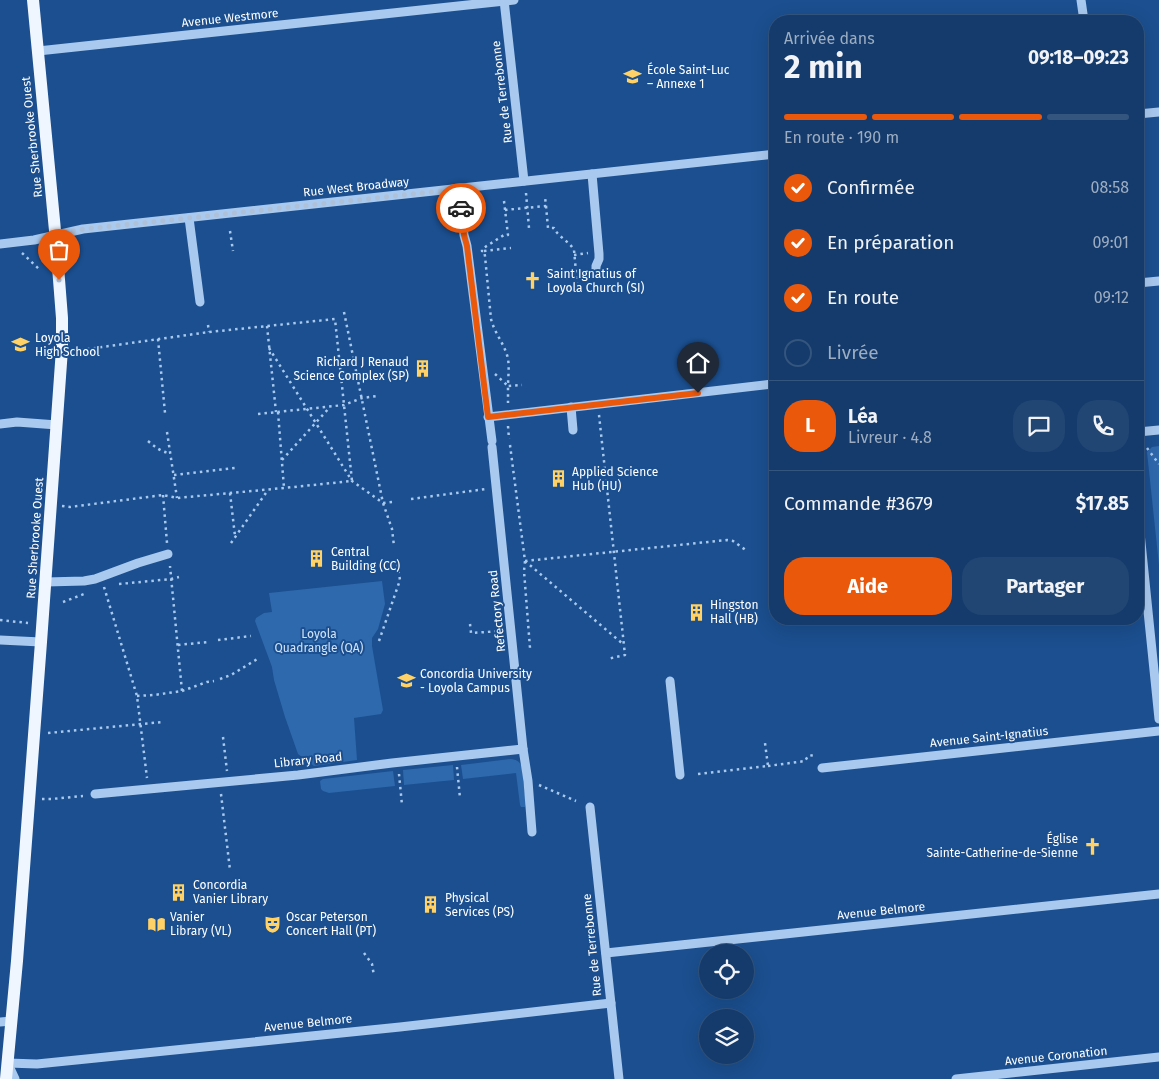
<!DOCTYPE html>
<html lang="fr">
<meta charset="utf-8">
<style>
body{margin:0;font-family:"Fira Sans",sans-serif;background:#214673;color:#f1f3f6;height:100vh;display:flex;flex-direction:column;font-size:19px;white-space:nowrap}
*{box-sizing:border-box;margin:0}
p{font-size:16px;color:#9dadc1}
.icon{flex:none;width:28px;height:28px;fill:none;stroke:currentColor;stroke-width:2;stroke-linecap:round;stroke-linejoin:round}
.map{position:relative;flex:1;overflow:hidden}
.panel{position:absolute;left:769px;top:15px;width:375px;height:610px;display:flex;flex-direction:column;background:#143b6b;border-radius:20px;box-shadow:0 5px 20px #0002,0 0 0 1px #33557e}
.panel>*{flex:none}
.tools{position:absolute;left:699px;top:944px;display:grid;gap:10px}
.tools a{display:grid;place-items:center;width:55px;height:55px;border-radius:50%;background:#143b6b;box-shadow:0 5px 20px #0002,0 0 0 1px #33557e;font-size:25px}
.pin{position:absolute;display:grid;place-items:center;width:42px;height:42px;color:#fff;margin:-51px -21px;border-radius:50% 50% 50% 0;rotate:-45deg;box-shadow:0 0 5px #0007}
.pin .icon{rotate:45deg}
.courier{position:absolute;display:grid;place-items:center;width:50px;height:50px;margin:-25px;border:4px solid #ea580c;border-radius:50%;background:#fff;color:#222;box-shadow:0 1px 6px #0007}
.summary em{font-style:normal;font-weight:700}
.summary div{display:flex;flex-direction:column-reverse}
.summary{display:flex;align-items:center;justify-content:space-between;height:85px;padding:0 15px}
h1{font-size:32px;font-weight:700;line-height:38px}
.bar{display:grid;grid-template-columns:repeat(4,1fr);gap:8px 5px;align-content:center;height:60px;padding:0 15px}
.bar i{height:6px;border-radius:4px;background:#33557e}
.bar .active{background:#ea580c}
.bar p{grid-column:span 4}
.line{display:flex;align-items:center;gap:12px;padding:0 15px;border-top:1px solid #33557e}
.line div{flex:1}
.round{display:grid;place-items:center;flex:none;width:52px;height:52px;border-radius:20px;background:#214673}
ol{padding:0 15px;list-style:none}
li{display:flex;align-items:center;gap:15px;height:55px}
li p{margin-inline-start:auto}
li .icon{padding:5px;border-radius:50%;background:#ea580c;color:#fff;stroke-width:4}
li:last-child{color:#9dadc1}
li i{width:28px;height:28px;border:2px solid #33557e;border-radius:50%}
.primary-button{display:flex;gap:10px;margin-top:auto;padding:10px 15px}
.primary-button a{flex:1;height:58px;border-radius:20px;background:#ea580c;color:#fff;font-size:20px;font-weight:700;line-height:58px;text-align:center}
.primary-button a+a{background:#214673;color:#f1f3f6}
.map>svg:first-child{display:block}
.green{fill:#2e69ad}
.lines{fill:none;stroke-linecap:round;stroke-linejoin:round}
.path{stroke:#a9c9ee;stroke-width:2.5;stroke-dasharray:2.5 4;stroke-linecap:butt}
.minor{stroke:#a9c9ee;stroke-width:9}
.major{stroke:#f0f6ff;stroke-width:12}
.done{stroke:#afc1d8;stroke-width:5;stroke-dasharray:0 9}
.route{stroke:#ea580c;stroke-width:6}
.labels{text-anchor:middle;stroke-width:4;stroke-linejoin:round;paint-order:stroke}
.street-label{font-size:12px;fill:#fff;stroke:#1b4f8f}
.poi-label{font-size:12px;fill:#fff;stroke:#1b4f8f;text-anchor:start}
.park-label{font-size:12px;fill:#cfe3fa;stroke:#1b4f8f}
</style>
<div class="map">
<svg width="1159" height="1079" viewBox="0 0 1159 1079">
<rect width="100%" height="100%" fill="#1b4f8f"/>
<g class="green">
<path d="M1159,446V565L1147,452L1152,447Z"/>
<path d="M382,581L385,604L378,629L372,638V646L383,710L381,714L354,718L357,760L314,766L298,754L285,717L274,680L272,667L255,621L256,618L264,613L272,612L269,593Z"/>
<path d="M511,759C518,760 520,762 522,768L526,804L525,807H521L520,805L516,773L463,779L461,765Z"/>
<path d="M453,765L454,780L404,785L403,770Z"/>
<path d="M393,771L395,786L329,793L323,791L321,789L320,781L323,779Z"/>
</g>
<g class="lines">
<g class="path">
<path d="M526,193L529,228"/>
<path d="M504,201L508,235H504L482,249V251H484L485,256L491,319C494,332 503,342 507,355C510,364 508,377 508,386L522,385"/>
<path d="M546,206L548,228H554C558,237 569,241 574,250L577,283"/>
<path d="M505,210L546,206L545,197"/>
<path d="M230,231L233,251"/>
<path d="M484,251L511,248"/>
<path d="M22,253L39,269"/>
<path d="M574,255L588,253"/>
<path d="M344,312L383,503L393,502"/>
<path d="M208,325L209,332"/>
<path d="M267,326L276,412"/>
<path d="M158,339L165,413"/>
<path d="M269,348L352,481L383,503L392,529L394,546"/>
<path d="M74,350H81L209,332L335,319L352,481"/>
<path d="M495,374L508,386V403"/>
<path d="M278,412L284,488"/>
<path d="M258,414L344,405L362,398L378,396"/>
<path d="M599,415L625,655L607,659"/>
<path d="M508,426L509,439"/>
<path d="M167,432L177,498"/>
<path d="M148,441C155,447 161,452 170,453"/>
<path d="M510,445L525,561L524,571L530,648"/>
<path d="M1147,448L1159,464"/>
<path d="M282,460L330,407"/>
<path d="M174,475L235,468"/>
<path d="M230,493L235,536"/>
<path d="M163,495L167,543"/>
<path d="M411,499L486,489"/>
<path d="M62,506L70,507L163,495L177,498L284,488L352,481"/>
<path d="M231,543L268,490"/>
<path d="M525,561L727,540L733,541L747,551"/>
<path d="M525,561L623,644"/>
<path d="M119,584L171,579L179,577"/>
<path d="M104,587L137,696L147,778"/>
<path d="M63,602L84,594"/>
<path d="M0,620L28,623"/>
<path d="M470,624L471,633L501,631"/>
<path d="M218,640L251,636"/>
<path d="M379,641L400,580L397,562"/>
<path d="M178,645L208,642"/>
<path d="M220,679L231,675L259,658"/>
<path d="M182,691L207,682L214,681"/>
<path d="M137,696L154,695L182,691L170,566"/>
<path d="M48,733L162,722"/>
<path d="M223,737L227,771"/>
<path d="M768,766L805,761L808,756L814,755"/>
<path d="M457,767L460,798"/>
<path d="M399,774L402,805"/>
<path d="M698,774L768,766L765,743"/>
<path d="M539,785L576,801"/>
<path d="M221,794L230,870"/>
<path d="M42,799H51L83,796"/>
<path d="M364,953L372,964L374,976"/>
</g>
<g class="minor">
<path d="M504,0L524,181"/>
<path d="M1081,0L1084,21"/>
<path d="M38,51L514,0"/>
<path d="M1138,114L1159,112"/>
<path d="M592,174L599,254V259L596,266V274"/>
<path d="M459,189L464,235L467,246L492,441"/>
<path d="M189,218L200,302"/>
<path d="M0,244L34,240L83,229L775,154"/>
<path d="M1138,283L1159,281"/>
<path d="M571,407L573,430"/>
<path d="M488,417L772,384"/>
<path d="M0,424L17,422L57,425"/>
<path d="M1138,432L1159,430"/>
<path d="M492,447L523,749L528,781L532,832"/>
<path d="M1138,513L1159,719"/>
<path d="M46,582L84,581L95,579L138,563L168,554"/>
<path d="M0,640L41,642"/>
<path d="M670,681L680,775"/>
<path d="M822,768L1159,731"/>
<path d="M95,794L298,775L392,763L523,749"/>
<path d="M590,807L619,1079"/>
<path d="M606,953L1159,894"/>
<path d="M0,1022L12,1021"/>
<path d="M8,1063L37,1064L400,1027L611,1003"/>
<path d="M8,1064L15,1079"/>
<path d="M956,1079L1159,1057"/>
</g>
<path class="major" d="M6,1079L17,961L41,642L62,349V318L56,241L33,0"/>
</g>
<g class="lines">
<path class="done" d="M59,280L56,235L76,230L459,189L461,208"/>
<path class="route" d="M461,208L464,235L467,246L488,417L698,393"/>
</g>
<defs>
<symbol id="school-bare" viewBox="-9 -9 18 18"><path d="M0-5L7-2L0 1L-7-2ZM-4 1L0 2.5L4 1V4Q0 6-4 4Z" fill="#ffd166" stroke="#1b4f8f" stroke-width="2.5" paint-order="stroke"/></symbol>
<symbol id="church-bare" viewBox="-9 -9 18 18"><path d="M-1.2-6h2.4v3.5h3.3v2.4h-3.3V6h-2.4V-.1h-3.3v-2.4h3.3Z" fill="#ffd166" stroke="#1b4f8f" stroke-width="2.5" paint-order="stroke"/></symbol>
<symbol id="building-bare" viewBox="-9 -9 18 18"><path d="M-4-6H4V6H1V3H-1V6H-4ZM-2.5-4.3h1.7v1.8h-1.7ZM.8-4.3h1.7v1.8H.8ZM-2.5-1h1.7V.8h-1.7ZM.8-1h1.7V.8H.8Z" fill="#ffd166" stroke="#1b4f8f" stroke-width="2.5" paint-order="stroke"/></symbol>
<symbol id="university-bare" viewBox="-9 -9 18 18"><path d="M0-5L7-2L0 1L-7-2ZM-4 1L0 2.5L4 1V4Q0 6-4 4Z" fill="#ffd166" stroke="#1b4f8f" stroke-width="2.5" paint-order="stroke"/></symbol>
<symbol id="library-bare" viewBox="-9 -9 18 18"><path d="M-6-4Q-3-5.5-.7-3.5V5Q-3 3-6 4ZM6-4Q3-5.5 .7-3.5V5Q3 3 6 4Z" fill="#ffd166" stroke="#1b4f8f" stroke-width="2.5" paint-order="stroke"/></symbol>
<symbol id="theatre-bare" viewBox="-9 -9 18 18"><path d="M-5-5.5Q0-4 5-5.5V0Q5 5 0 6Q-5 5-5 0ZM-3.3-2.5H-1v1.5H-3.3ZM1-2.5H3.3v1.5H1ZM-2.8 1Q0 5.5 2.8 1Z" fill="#ffd166" stroke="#1b4f8f" stroke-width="2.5" paint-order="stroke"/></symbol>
</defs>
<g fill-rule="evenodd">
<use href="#school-bare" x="620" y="64" width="25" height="25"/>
<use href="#church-bare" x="520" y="268" width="25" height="25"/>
<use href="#school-bare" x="8" y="332" width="25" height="25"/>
<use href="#building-bare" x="410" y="356" width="25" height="25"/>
<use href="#building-bare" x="546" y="466" width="25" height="25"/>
<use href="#building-bare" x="304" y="546" width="25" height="25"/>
<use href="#building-bare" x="684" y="600" width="25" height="25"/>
<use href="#university-bare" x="394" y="668" width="25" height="25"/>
<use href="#church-bare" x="1080" y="834" width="25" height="25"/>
<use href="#building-bare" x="166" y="880" width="25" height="25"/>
<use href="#building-bare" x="418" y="892" width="25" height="25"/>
<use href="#library-bare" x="144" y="912" width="25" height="25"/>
<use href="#theatre-bare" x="260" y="912" width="25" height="25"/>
</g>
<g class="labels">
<g class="street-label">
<text transform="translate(230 18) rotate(-6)" y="4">Avenue Westmore</text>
<text transform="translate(502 92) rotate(-97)" y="4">Rue de Terrebonne</text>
<text transform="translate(32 137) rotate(-96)" y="4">Rue Sherbrooke Ouest</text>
<text transform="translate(356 187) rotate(-6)" y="4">Rue West Broadway</text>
<text transform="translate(35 538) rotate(-86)" y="4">Rue Sherbrooke Ouest</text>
<text transform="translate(497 611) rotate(-96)" y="4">Refectory Road</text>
<text transform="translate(989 737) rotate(-6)" y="4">Avenue Saint-Ignatius</text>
<text transform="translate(308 760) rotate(-6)" y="4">Library Road</text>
<text transform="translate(881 911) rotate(-6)" y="4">Avenue Belmore</text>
<text transform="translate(592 945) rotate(-96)" y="4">Rue de Terrebonne</text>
<text transform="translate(308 1023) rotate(-6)" y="4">Avenue Belmore</text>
<text transform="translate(1056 1056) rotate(-6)" y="4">Avenue Coronation</text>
</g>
<g class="poi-label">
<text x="647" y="74">École Saint-Luc<tspan x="647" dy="14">– Annexe 1</tspan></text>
<text x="547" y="278">Saint Ignatius of<tspan x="547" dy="14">Loyola Church (SI)</tspan></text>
<text x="35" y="342">Loyola<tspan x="35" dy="14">High School</tspan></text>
<text x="409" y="366" text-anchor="end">Richard J Renaud<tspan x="409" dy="14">Science Complex (SP)</tspan></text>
<text x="572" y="476">Applied Science<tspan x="572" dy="14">Hub (HU)</tspan></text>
<text x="331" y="556">Central<tspan x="331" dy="14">Building (CC)</tspan></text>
<text x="710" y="609">Hingston<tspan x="710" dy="14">Hall (HB)</tspan></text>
<text x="420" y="678">Concordia University<tspan x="420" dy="14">- Loyola Campus</tspan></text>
<text x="1078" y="843" text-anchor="end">Église<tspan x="1078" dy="14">Sainte-Catherine-de-Sienne</tspan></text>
<text x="193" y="889">Concordia<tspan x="193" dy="14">Vanier Library</tspan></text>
<text x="445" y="902">Physical<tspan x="445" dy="14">Services (PS)</tspan></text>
<text x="170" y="921">Vanier<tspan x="170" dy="14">Library (VL)</tspan></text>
<text x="286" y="921">Oscar Peterson<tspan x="286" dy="14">Concert Hall (PT)</tspan></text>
</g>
<g class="park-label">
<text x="319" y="638">Loyola<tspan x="319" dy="14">Quadrangle (QA)</tspan></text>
</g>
</g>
</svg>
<div class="tools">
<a><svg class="icon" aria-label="locate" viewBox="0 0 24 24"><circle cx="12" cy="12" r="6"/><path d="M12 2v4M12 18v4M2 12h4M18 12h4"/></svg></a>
<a><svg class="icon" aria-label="layers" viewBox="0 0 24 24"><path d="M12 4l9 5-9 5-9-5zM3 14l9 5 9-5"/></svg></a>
</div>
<div class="pin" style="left:59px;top:280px;background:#ea580c"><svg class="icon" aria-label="bag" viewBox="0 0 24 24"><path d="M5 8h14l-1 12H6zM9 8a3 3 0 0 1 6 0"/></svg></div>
<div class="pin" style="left:698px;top:393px;background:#1f2937"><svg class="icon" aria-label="home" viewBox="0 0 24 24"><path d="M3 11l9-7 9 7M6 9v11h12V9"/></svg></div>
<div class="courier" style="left:461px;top:208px"><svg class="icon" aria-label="car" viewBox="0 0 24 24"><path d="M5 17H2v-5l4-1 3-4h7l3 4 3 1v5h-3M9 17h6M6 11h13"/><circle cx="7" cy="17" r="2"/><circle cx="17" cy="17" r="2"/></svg></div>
<section class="panel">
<div class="summary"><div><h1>2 min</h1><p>Arrivée dans</p></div><em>09:18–09:23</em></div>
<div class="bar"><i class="active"></i><i class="active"></i><i class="active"></i><i></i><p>En route · 190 m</p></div>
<ol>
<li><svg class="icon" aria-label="check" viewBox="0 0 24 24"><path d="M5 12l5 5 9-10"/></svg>Confirmée<p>08:58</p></li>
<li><svg class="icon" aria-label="check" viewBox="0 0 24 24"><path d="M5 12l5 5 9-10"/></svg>En préparation<p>09:01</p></li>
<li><svg class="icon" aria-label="check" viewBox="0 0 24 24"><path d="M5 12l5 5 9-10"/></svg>En route<p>09:12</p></li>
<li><i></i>Livrée</li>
</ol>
<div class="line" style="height:90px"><b class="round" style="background:#ea580c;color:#fff">L</b><div><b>Léa</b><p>Livreur · 4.8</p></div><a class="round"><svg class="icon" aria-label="chat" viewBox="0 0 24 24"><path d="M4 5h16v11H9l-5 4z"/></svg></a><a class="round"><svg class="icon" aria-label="phone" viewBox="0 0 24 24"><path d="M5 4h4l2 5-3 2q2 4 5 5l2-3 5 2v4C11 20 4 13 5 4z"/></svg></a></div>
<div class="line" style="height:65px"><div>Commande #3679</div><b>$17.85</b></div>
<div class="primary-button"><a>Aide</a><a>Partager</a></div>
</section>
</div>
